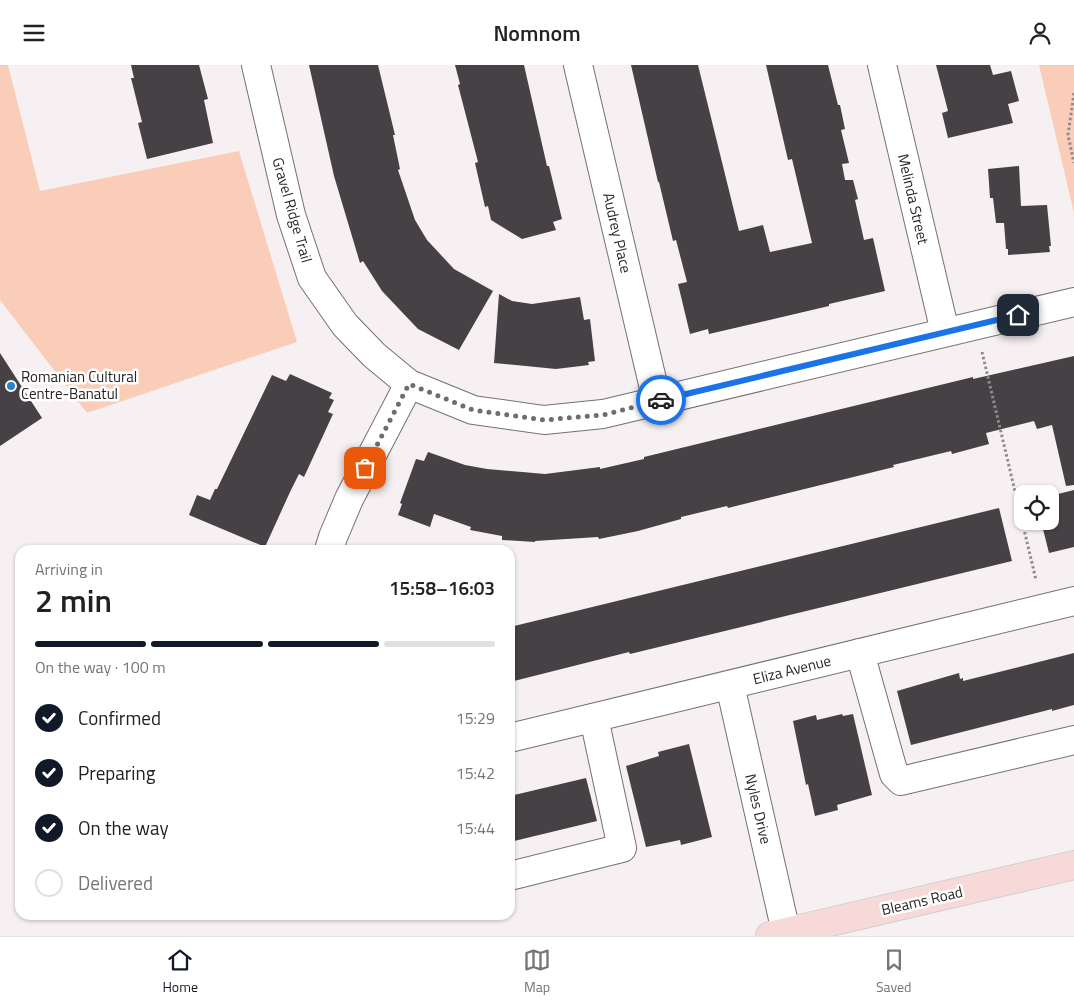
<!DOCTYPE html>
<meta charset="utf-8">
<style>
body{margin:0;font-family:"Titillium Web",sans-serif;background:#f2f2f2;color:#202124;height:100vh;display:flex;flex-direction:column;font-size:19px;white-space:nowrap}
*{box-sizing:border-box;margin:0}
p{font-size:16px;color:#757577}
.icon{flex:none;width:28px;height:28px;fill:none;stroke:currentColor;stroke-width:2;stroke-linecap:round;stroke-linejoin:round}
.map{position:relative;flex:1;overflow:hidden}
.panel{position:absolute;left:15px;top:480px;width:500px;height:375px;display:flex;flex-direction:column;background:#fff;border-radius:15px;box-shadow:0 1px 4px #0004}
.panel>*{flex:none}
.fabs{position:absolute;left:1014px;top:420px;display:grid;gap:10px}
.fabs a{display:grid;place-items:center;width:45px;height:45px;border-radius:10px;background:#fff;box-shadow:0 1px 4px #0004;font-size:25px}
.pin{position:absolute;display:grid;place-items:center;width:42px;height:42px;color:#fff;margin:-21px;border-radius:10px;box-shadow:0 2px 8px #0006}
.courier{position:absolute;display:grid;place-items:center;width:50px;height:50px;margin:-25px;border:4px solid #1a73e8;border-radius:50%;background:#fff;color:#222;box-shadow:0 1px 6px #0007}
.head em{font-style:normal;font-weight:600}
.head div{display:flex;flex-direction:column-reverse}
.head{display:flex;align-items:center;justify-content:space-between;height:85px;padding:0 20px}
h1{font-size:32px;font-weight:600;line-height:38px}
.bar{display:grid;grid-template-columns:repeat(4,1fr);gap:8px 5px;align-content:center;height:60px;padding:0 20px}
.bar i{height:6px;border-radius:4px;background:#e0e0e0}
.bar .selected{background:#111827}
.bar p{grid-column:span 4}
ol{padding:0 20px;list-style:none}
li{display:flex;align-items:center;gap:15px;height:55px}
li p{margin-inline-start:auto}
li .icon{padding:5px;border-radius:50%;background:#111827;color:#fff;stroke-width:4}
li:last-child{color:#757577}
li i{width:28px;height:28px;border:2px solid #e0e0e0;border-radius:50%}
header{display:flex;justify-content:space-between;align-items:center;height:65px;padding:0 20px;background:#fff;font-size:22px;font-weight:600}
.tabs{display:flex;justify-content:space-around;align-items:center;height:70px;border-top:1px solid #e0e0e0;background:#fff;font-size:14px;color:#757577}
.tabs a{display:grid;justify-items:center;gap:2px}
.tabs .selected{color:#111827}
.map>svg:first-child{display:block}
.green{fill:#facdb9}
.building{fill:#464144}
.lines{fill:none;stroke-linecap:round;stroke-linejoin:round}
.minor-casing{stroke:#767071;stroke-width:30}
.major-casing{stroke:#d0cfcf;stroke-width:30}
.path{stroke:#908b8d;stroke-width:3;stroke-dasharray:2.5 2.5;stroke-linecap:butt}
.minor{stroke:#fff;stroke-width:28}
.major{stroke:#f7d9d7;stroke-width:28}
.done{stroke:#706c6d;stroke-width:5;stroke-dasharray:0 9}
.route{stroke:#1a73e8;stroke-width:6}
.poi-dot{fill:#2484d0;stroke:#fff;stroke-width:2}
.labels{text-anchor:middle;stroke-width:5;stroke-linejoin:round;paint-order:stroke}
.street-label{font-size:15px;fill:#282526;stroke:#fff}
.poi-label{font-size:15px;fill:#282526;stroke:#fff;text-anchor:start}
</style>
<header><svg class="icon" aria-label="menu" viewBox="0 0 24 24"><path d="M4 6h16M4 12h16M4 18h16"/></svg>Nomnom<svg class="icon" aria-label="person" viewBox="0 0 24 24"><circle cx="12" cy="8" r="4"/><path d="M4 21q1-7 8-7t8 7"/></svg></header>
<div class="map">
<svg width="1074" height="871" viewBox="0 0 1074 871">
<rect width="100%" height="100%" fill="#f7f0f2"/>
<g class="green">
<path d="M0,0H8L40,126L239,86L297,277L87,348L0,235Z"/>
<path d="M1039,0H1074V148Z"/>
</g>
<g class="building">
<path d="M131,0H199L208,34L204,35L213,78L147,94L138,58L142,57L131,13H134Z"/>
<path d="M309,0H378L395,70H393L400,104L398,105L415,155L427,175L454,204L493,226L459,285L418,264L382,226L363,196L360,198L334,111Z"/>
<path d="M455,0H524L547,101H549L562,154L553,157L556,165L522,174L491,155L488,141L485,142L475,98L478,97L458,20L460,19Z"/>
<path d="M631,0H698L739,166L763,160L770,187L812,178L792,94L788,95L766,0H828L838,40H840L845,64L841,65L849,98L842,99L845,115H853L858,134L855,135L864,175L873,173L885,226L829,239V241L709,269L708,264L690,269L678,219L687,217L676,175L673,176L659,117H658Z"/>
<path d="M936,0H990L993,10L1011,6L1019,36L1008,39L1013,58L948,73L942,48L948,46Z"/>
<path d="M1019,101L1021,141L1047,140L1051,181H1049L1050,187L1008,190V184H1006L1004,158H996L993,133H990L988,104Z"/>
<path d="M499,229L512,236L532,239L580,232L584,255L590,254L595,296L588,297L589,300L556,304L494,298Z"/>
<path d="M0,288L42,353L0,381Z"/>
<path d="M1074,291V420L1066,421L1052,360L1037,364L1034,356L986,368L989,379L952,389L951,386L893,400L894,402L728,443L727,441L681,452V454L638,466L599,474L598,472L535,476V477L502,475V471L470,465L471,462L434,449L430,462L398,450L402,439L400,438L416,394L424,396L428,387L465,400L487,404L545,409L600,402V404L644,394V392L973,312V314Z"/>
<path d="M290,309L332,328L329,333L334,335L328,347L333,349L304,412L299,409L290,427L265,482L189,450L197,430L210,435L215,424H217L272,310L286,316Z"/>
<path d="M1074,425V482L1049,488L1041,456H1050V431Z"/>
<path d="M999,443L1012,496L630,589L629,587L510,617V562Z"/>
<path d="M1074,588V640L1052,646V644L911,680L897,626L959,608L960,614L963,613V616Z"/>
<path d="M842,649L843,651L853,649L872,730L837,740L838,745L815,751L808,719L806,720L793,656L816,650L817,655Z"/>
<path d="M689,679L712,772L681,780L680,775L646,782L626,701L659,691L658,687Z"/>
<path d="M586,713L597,756L510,777V731Z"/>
</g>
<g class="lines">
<defs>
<g id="minor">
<path d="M256,0L291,150L312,213L345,260L374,290L409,319L473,345L544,355L603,349L1074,237"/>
<path d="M578,0L657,336"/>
<path d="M882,0L945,267"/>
<path d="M329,485L333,472L349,434L409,319"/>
<path d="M860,588L894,709L901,716L1074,675"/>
<path d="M730,620L786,867"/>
<path d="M510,673L1074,536"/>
<path d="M510,811L622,783L594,653"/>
</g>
<path id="major" d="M770,871L1074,800"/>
</defs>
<use href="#minor" class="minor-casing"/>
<use href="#major" class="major-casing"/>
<g class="path">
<path d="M1074,28L1068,70L1074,98"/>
<path d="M982,287L1036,515"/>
</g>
<use href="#minor" class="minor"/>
<use href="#major" class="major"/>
</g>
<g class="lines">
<path class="done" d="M365,403L409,319L473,345L544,355L603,350L661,335"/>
<path class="route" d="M661,335L1018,250"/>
</g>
<circle class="poi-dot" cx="11" cy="321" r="5"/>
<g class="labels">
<g class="street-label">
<text transform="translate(913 134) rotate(77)" y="5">Melinda Street</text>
<text transform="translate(292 145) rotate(74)" y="5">Gravel Ridge Trail</text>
<text transform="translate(617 168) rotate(77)" y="5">Audrey Place</text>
<text transform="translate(792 605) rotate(-14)" y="5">Eliza Avenue</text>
<text transform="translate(758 744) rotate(77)" y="5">Nyles Drive</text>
<text transform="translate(922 836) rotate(-13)" y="5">Bleams Road</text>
</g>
<g class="poi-label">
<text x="21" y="317">Romanian Cultural<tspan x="21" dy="17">Centre-Banatul</tspan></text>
</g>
</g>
</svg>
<div class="fabs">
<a><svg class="icon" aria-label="locate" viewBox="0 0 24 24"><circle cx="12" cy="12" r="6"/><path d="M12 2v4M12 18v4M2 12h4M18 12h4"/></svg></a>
</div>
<div class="pin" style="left:365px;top:403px;background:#ea580c"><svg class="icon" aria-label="bag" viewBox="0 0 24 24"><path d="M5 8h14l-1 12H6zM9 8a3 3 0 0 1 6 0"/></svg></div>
<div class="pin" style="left:1018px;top:250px;background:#1f2937"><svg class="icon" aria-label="home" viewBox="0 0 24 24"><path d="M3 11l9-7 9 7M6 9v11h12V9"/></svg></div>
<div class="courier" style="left:661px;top:335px"><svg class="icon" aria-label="car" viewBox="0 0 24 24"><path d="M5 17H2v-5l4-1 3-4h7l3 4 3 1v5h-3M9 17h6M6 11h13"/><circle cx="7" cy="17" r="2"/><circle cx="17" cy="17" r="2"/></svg></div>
<section class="panel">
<div class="head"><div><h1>2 min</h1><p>Arriving in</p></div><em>15:58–16:03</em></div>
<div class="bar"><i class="selected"></i><i class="selected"></i><i class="selected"></i><i></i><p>On the way · 100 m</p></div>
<ol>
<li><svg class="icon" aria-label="check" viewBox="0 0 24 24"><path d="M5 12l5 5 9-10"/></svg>Confirmed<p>15:29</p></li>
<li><svg class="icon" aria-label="check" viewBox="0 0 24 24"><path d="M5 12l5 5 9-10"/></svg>Preparing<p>15:42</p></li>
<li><svg class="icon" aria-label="check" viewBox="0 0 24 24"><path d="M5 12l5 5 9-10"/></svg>On the way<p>15:44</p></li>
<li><i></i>Delivered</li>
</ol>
</section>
</div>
<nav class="tabs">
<a class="selected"><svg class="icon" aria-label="home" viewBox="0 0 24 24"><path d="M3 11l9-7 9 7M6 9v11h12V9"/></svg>Home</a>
<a><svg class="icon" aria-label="map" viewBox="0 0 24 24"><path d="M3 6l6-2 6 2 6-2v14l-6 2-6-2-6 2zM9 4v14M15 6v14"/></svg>Map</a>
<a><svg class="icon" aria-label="saved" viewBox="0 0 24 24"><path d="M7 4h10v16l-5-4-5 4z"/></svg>Saved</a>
</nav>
